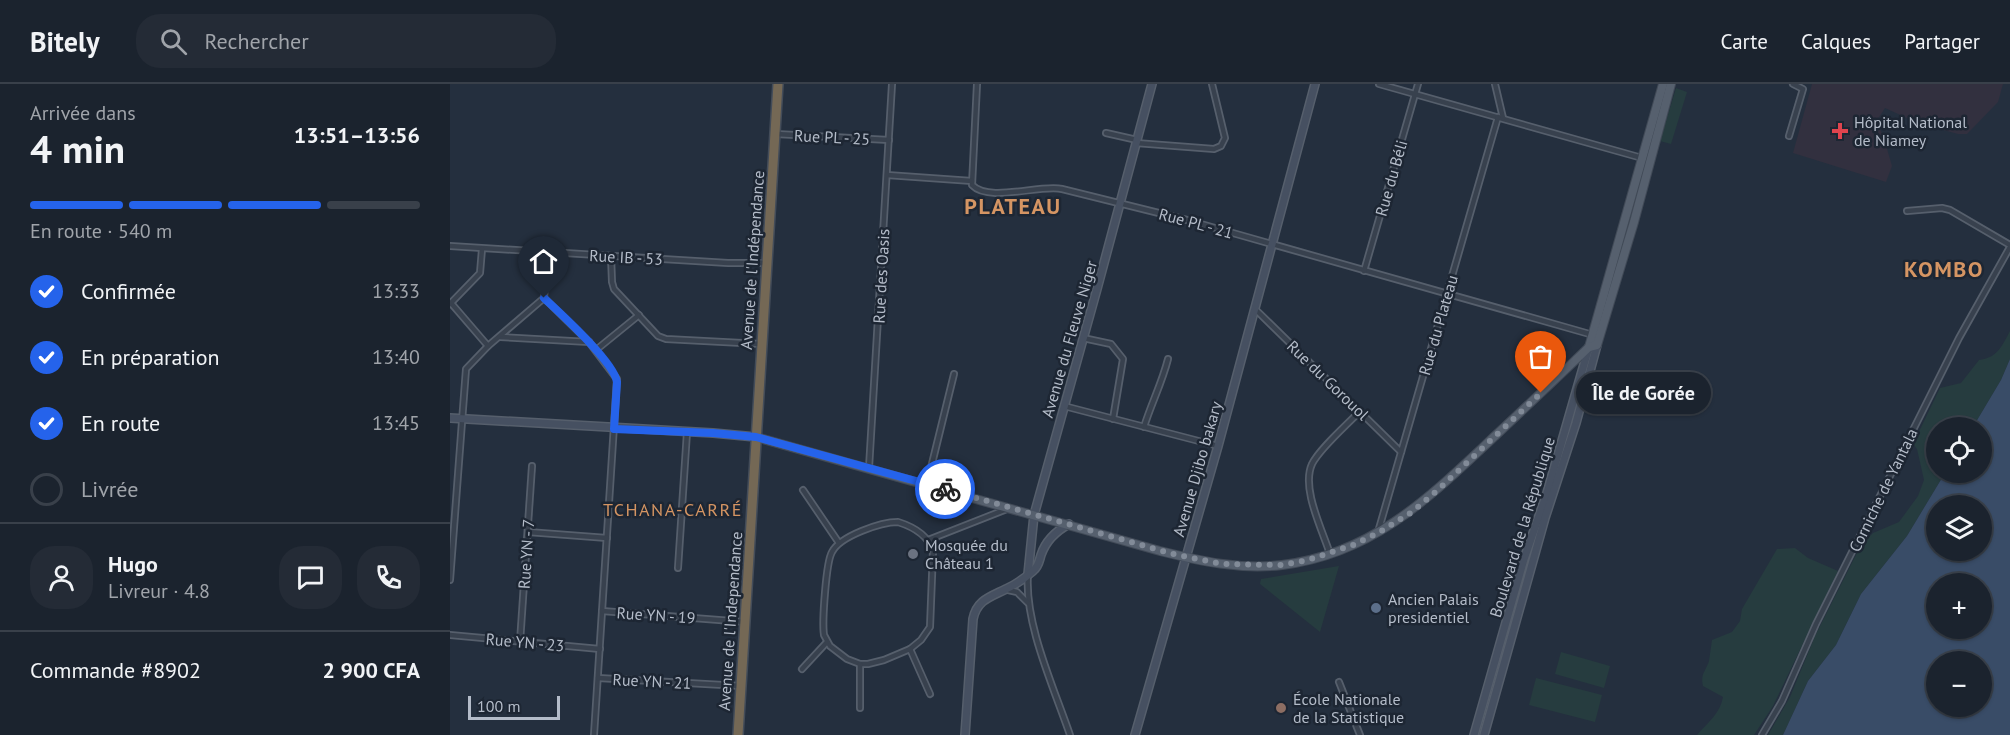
<!DOCTYPE html>
<html lang="fr">
<meta charset="utf-8">
<style>
body{margin:0;font-family:"PT Sans",sans-serif;background:#242b36;color:#f1f3f6;height:100vh;display:flex;flex-direction:column;font-size:22px;white-space:nowrap}
*{box-sizing:border-box;margin:0}
p{font-size:20px;color:#a0a4aa}
.icon{flex:none;width:33px;height:33px;fill:none;stroke:currentColor;stroke-width:2;stroke-linecap:round;stroke-linejoin:round}
.map{position:relative;flex:1;overflow:hidden}
.drawer{display:flex;flex-direction:column;background:#1b232e;width:450px}
.drawer>*{flex:none}
.tools{position:absolute;left:1476px;top:333px;display:grid;gap:12px}
.tools a{display:grid;place-items:center;width:66px;height:66px;border-radius:50%;background:#1b232e;box-shadow:0 2px 4px #0004,0 0 0 2px #39404a;font-size:30px}
.scale{position:absolute;left:18px;bottom:15px;width:92px;box-sizing:border-box;padding-left:6px;border:3px solid #b4bcc9;border-top:0;font-size:16px;line-height:21px;white-space:nowrap;color:#b4bcc9;-webkit-text-stroke:4px #1d2633;paint-order:stroke}
.pin{position:absolute;display:grid;place-items:center;width:51px;height:51px;color:#fff;margin:-62px -26px;border-radius:50% 50% 50% 0;rotate:-45deg;box-shadow:0 0 6px #0007}
.pin .icon{rotate:45deg}
.courier{position:absolute;display:grid;place-items:center;width:60px;height:60px;margin:-30px;border:4px solid #2563eb;border-radius:50%;background:#fff;color:#222;box-shadow:0 2px 8px #0007}
.bubble{position:absolute;height:42px;border-radius:21px;background:#1b232e;box-shadow:0 2px 4px #0004,0 0 0 2px #39404a;font-size:20px;font-weight:700;line-height:42px;text-align:center}
.headline em{font-style:normal;font-weight:700}
.headline div{display:flex;flex-direction:column-reverse}
.headline{display:flex;align-items:center;justify-content:space-between;height:102px;padding:0 30px}
h1{font-size:39px;font-weight:700;line-height:45px}
.bar{display:grid;grid-template-columns:repeat(4,1fr);gap:9px 6px;align-content:center;height:72px;padding:0 30px}
.bar i{height:8px;border-radius:4px;background:#39404a}
.bar .on{background:#2563eb}
.bar p{grid-column:span 4}
.line{display:flex;align-items:center;gap:15px;padding:0 30px;border-top:2px solid #39404a}
.line div{flex:1}
.round{display:grid;place-items:center;flex:none;width:63px;height:63px;border-radius:24px;background:#242b36}
ol{padding:0 30px;list-style:none}
li{display:flex;align-items:center;gap:18px;height:66px}
li p{margin-inline-start:auto}
li .icon{padding:6px;border-radius:50%;background:#2563eb;color:#fff;stroke-width:4}
li:last-child{color:#a0a4aa}
li i{width:33px;height:33px;border:3px solid #39404a;border-radius:50%}
header{display:flex;align-items:center;gap:36px;box-sizing:border-box;height:84px;padding:0 30px;background:#1b232e;border-bottom:2px solid #39404a}
header strong{font-size:28px}
nav{display:flex;gap:33px;margin-inline-start:auto;font-size:21px}
.search{width:420px;height:54px;background:#242b36;display:flex;align-items:center;gap:15px;box-sizing:border-box;padding:0 21px;border-radius:24px;color:#a0a4aa;font-size:22px}
main{display:flex;flex:1;min-height:0}
.map>svg:first-child{display:block}
.medical{fill:#32303f}
.green{fill:#263c3f}
.water{fill:#394c67;fill-rule:evenodd}
.lines{fill:none;stroke-linecap:round;stroke-linejoin:round}
.street-casing{stroke:#565f6c;stroke-width:8}
.secondary-casing{stroke:#565f6c;stroke-width:10}
.primary-casing{stroke:#414a57;stroke-width:10}
.highway-casing{stroke:#434c59;stroke-width:12}
.street{stroke:#38414e;stroke-width:4.5}
.secondary{stroke:#465061;stroke-width:7}
.primary{stroke:#56606e;stroke-width:8}
.highway{stroke:#746855;stroke-width:9}
.done{stroke:#828b98;stroke-width:6;stroke-dasharray:0 10.8}
.route{stroke:#2563eb;stroke-width:8}
.health-dot{fill:#e0444e;stroke:#1d2633;stroke-width:2}
.worship-dot{fill:#6b7280;stroke:#1d2633;stroke-width:2}
.service-dot{fill:#5c6f8a;stroke:#1d2633;stroke-width:2}
.education-dot{fill:#8d6e63;stroke:#1d2633;stroke-width:2}
.labels{text-anchor:middle;stroke-width:5;stroke-linejoin:round;paint-order:stroke}
.poi-label{font-size:16px;fill:#b4bcc9;stroke:#1d2633;text-anchor:start}
.street-label{font-size:16px;fill:#b4bcc9;stroke:#1d2633}
.neighbourhood-label{font-size:18px;letter-spacing:1.5px;fill:#d59563;stroke:#1d2633}
.district-label{font-size:22px;font-weight:bold;letter-spacing:1.5px;fill:#d59563;stroke:#1d2633}
</style>
<header>
<strong>Bitely</strong>
<div class="search"><svg class="icon" aria-label="search" viewBox="0 0 24 24"><circle cx="10" cy="10" r="6"/><path d="M15 15l6 6"/></svg>Rechercher</div>
<nav><a>Carte</a><a>Calques</a><a>Partager</a></nav>
</header>
<main>
<section class="drawer">
<div class="headline"><div><h1>4 min</h1><p>Arrivée dans</p></div><em>13:51–13:56</em></div>
<div class="bar"><i class="on"></i><i class="on"></i><i class="on"></i><i></i><p>En route · 540 m</p></div>
<ol>
<li><svg class="icon" aria-label="check" viewBox="0 0 24 24"><path d="M5 12l5 5 9-10"/></svg>Confirmée<p>13:33</p></li>
<li><svg class="icon" aria-label="check" viewBox="0 0 24 24"><path d="M5 12l5 5 9-10"/></svg>En préparation<p>13:40</p></li>
<li><svg class="icon" aria-label="check" viewBox="0 0 24 24"><path d="M5 12l5 5 9-10"/></svg>En route<p>13:45</p></li>
<li><i></i>Livrée</li>
</ol>
<div class="line" style="height:108px"><a class="round"><svg class="icon" aria-label="person" viewBox="0 0 24 24"><circle cx="12" cy="8" r="4"/><path d="M4 21q1-7 8-7t8 7"/></svg></a><div><b>Hugo</b><p>Livreur · 4.8</p></div><a class="round"><svg class="icon" aria-label="chat" viewBox="0 0 24 24"><path d="M4 5h16v11H9l-5 4z"/></svg></a><a class="round"><svg class="icon" aria-label="phone" viewBox="0 0 24 24"><path d="M5 4h4l2 5-3 2q2 4 5 5l2-3 5 2v4C11 20 4 13 5 4z"/></svg></a></div>
<div class="line" style="height:78px"><div>Commande #8902</div><b>2 900 CFA</b></div>
</section>
<div class="map">
<svg width="1560" height="651" viewBox="0 0 1560 651">
<rect width="100%" height="100%" fill="#242f3e"/>
<path class="medical" d="M1362,0H1553L1548,18L1517,50H1508L1468,39L1435,24L1426,38L1433,51L1442,82L1436,98L1343,69Z"/>
<g class="green">
<path d="M1226,4L1237,8L1221,60L1210,57Z"/>
<path d="M1560,247V275L1551,296L1523,343L1486,344V388L1495,389L1457,452L1411,510L1386,561L1358,597L1333,651H1318L1340,613L1365,552L1411,461L1423,449L1449,438L1468,412L1474,396L1467,365L1463,360L1490,304L1511,299L1529,276C1547,274 1552,262 1560,247Z"/>
<path d="M1345,464L1358,474L1388,487L1323,622L1304,651H1247C1258,638 1270,630 1273,613L1253,602C1250,590 1256,587 1259,577C1260,570 1261,563 1262,556L1282,548L1290,537L1292,525L1327,465Z"/>
<path d="M889,482L870,548L810,500L811,495Z"/>
<path d="M1111,568L1160,582L1154,604L1105,590Z"/>
<path d="M1086,594L1152,611L1145,638L1079,621Z"/>
</g>
<path class="water" d="M1560,275V651H1333L1358,597L1386,561L1411,510L1457,452L1495,389L1532,388V344L1523,343L1551,296ZM1486,422H1532V466H1486ZM1486,500H1532V544H1486ZM1486,578H1532V622H1486Z"/>
<g class="lines">
<defs>
<g id="street">
<path d="M527,0L522,101C539,119 590,100 612,105L737,136L1143,251"/>
<path d="M929,0L1192,74"/>
<path d="M1045,0L1053,34"/>
<path d="M656,49L687,56"/>
<path d="M326,50L439,56"/>
<path d="M1339,52L1353,5L1343,0"/>
<path d="M686,59L764,65L771,62L775,54L762,0"/>
<path d="M437,91L522,97"/>
<path d="M1457,127L1492,124L1500,126L1560,161"/>
<path d="M0,162L278,179H317"/>
<path d="M98,169L94,214L139,258L167,295L144,651"/>
<path d="M161,172L162,198L164,205L208,252L216,255L311,260"/>
<path d="M914,187L968,0"/>
<path d="M1,219L38,262"/>
<path d="M0,220L30,189L32,165"/>
<path d="M805,225L951,368"/>
<path d="M50,253L139,258"/>
<path d="M633,254L661,260L673,275L663,335"/>
<path d="M146,266L189,231"/>
<path d="M614,322L768,362"/>
<path d="M694,343C701,320 712,299 718,275"/>
<path d="M419,384L442,0"/>
<path d="M477,400L504,290"/>
<path d="M353,406L389,459"/>
<path d="M448,438C464,443 478,451 483,467L480,543L471,556L460,565L434,576L418,580H410L397,575L380,562L374,551C372,538 376,478 382,468C390,452 431,438 448,438Z"/>
<path d="M78,448L157,454"/>
<path d="M928,448L1048,33"/>
<path d="M478,456L557,425"/>
<path d="M880,470C872,445 851,404 862,380C870,364 897,341 910,327"/>
<path d="M228,484L237,348"/>
<path d="M578,490C574,539 604,604 620,651"/>
<path d="M0,496L16,285L38,262L94,214"/>
<path d="M558,506L567,508L578,519"/>
<path d="M152,527L295,538"/>
<path d="M0,551L150,565"/>
<path d="M70,558L82,382"/>
<path d="M460,565L480,610"/>
<path d="M410,580V624"/>
<path d="M352,585L377,558"/>
<path d="M148,594L291,602"/>
<path d="M889,598L910,651"/>
<path d="M1312,651L1332,617L1366,540L1509,254L1560,163"/>
</g>
<g id="secondary">
<path d="M0,334L263,349L306,353"/>
<path d="M578,490L584,431L647,205L702,0"/>
<path d="M515,651L523,535C527,516 540,513 556,505C565,501 575,494 583,487C589,482 589,477 591,471C596,456 606,447 619,440"/>
<path d="M685,651L768,362L865,0"/>
<path d="M1024,651L1074,475L1097,409L1139,263"/>
<path d="M1034,651L1095,434L1126,339L1147,261"/>
</g>
<g id="primary">
<path d="M1139,263L1213,0"/>
<path d="M306,353L710,467C750,477 790,486 832,481C924,470 982,411 1046,351C1077,322 1108,293 1139,263L1147,261L1184,138L1221,0"/>
</g>
<path id="highway" d="M288,651L328,0"/>
</defs>
<use href="#street" class="street-casing"/>
<use href="#secondary" class="secondary-casing"/>
<use href="#primary" class="primary-casing"/>
<use href="#highway" class="highway-casing"/>
<use href="#street" class="street"/>
<use href="#secondary" class="secondary"/>
<use href="#primary" class="primary"/>
<use href="#highway" class="highway"/>
</g>
<g class="lines">
<path class="done" d="M495,405L723,470L772,480L831,481L858,476L903,461L928,449L962,428L990,404L1091,309"/>
<path class="route" d="M94,214C111,230 164,278 167,298L164,345L263,349L306,353L495,405"/>
</g>
<path class="health-dot" d="M1387 38h6v6h6v6h-6v6h-6v-6h-6v-6h6z"/>
<circle class="worship-dot" cx="463" cy="470" r="6"/>
<circle class="service-dot" cx="926" cy="524" r="6"/>
<circle class="education-dot" cx="831" cy="624" r="6"/>
<g class="labels">
<g class="poi-label">
<text x="1404" y="44">Hôpital National<tspan x="1404" dy="18">de Niamey</tspan></text>
<text x="475" y="467">Mosquée du<tspan x="475" dy="18">Château 1</tspan></text>
<text x="938" y="521">Ancien Palais<tspan x="938" dy="18">presidentiel</tspan></text>
<text x="843" y="621">École Nationale<tspan x="843" dy="18">de la Statistique</tspan></text>
</g>
<g class="street-label">
<text transform="translate(382 53) rotate(3)" y="6">Rue PL - 25</text>
<text transform="translate(941 94) rotate(-74)" y="6">Rue du Béli</text>
<text transform="translate(746 139) rotate(15)" y="6">Rue PL - 21</text>
<text transform="translate(176 173) rotate(3)" y="6">Rue IB - 53</text>
<text transform="translate(302 176) rotate(-86)" y="6">Avenue de l'Indépendance</text>
<text transform="translate(431 192) rotate(-87)" y="6">Rue des Oasis</text>
<text transform="translate(988 241) rotate(-74)" y="6">Rue du Plateau</text>
<text transform="translate(619 255) rotate(-74)" y="6">Avenue du Fleuve Niger</text>
<text transform="translate(878 296) rotate(44)" y="6">Rue du Gorouol</text>
<text transform="translate(747 385) rotate(-74)" y="6">Avenue Djibo bakary</text>
<text transform="translate(1433 406) rotate(-64)" y="6">Corniche de Yantala</text>
<text transform="translate(1072 443) rotate(-73)" y="6">Boulevard de la République</text>
<text transform="translate(76 470) rotate(-86)" y="6">Rue YN - 7</text>
<text transform="translate(206 531) rotate(4)" y="6">Rue YN - 19</text>
<text transform="translate(280 537) rotate(-86)" y="6">Avenue de l'Independance</text>
<text transform="translate(75 558) rotate(5)" y="6">Rue YN - 23</text>
<text transform="translate(202 597) rotate(3)" y="6">Rue YN - 21</text>
</g>
<g class="neighbourhood-label">
<text x="223" y="432">TCHANA-CARRÉ</text>
</g>
<g class="district-label">
<text x="563" y="130">PLATEAU</text>
<text x="1494" y="193">KOMBO</text>
</g>
</g>
</svg>
<div class="tools">
<a><svg class="icon" aria-label="locate" viewBox="0 0 24 24"><circle cx="12" cy="12" r="6"/><path d="M12 2v4M12 18v4M2 12h4M18 12h4"/></svg></a>
<a><svg class="icon" aria-label="layers" viewBox="0 0 24 24"><path d="M12 4l9 5-9 5-9-5zM3 14l9 5 9-5"/></svg></a>
<a>+</a>
<a>−</a>
</div>
<div class="scale">100 m</div>
<div class="pin" style="left:1091px;top:309px;background:#ea580c"><svg class="icon" aria-label="bag" viewBox="0 0 24 24"><path d="M5 8h14l-1 12H6zM9 8a3 3 0 0 1 6 0"/></svg></div>
<div class="pin" style="left:94px;top:214px;background:#1f2937"><svg class="icon" aria-label="home" viewBox="0 0 24 24"><path d="M3 11l9-7 9 7M6 9v11h12V9"/></svg></div>
<div class="courier" style="left:495px;top:405px"><svg class="icon" aria-label="bike" viewBox="0 0 24 24"><circle cx="6" cy="16" r="4"/><circle cx="18" cy="16" r="4"/><path d="M6 16l4-8h5l3 8M10 8l3 8H6M13 5h3"/></svg></div>
<div class="bubble" style="left:1126px;top:288px;width:135px">Île de Gorée</div>
</div>
</main>
